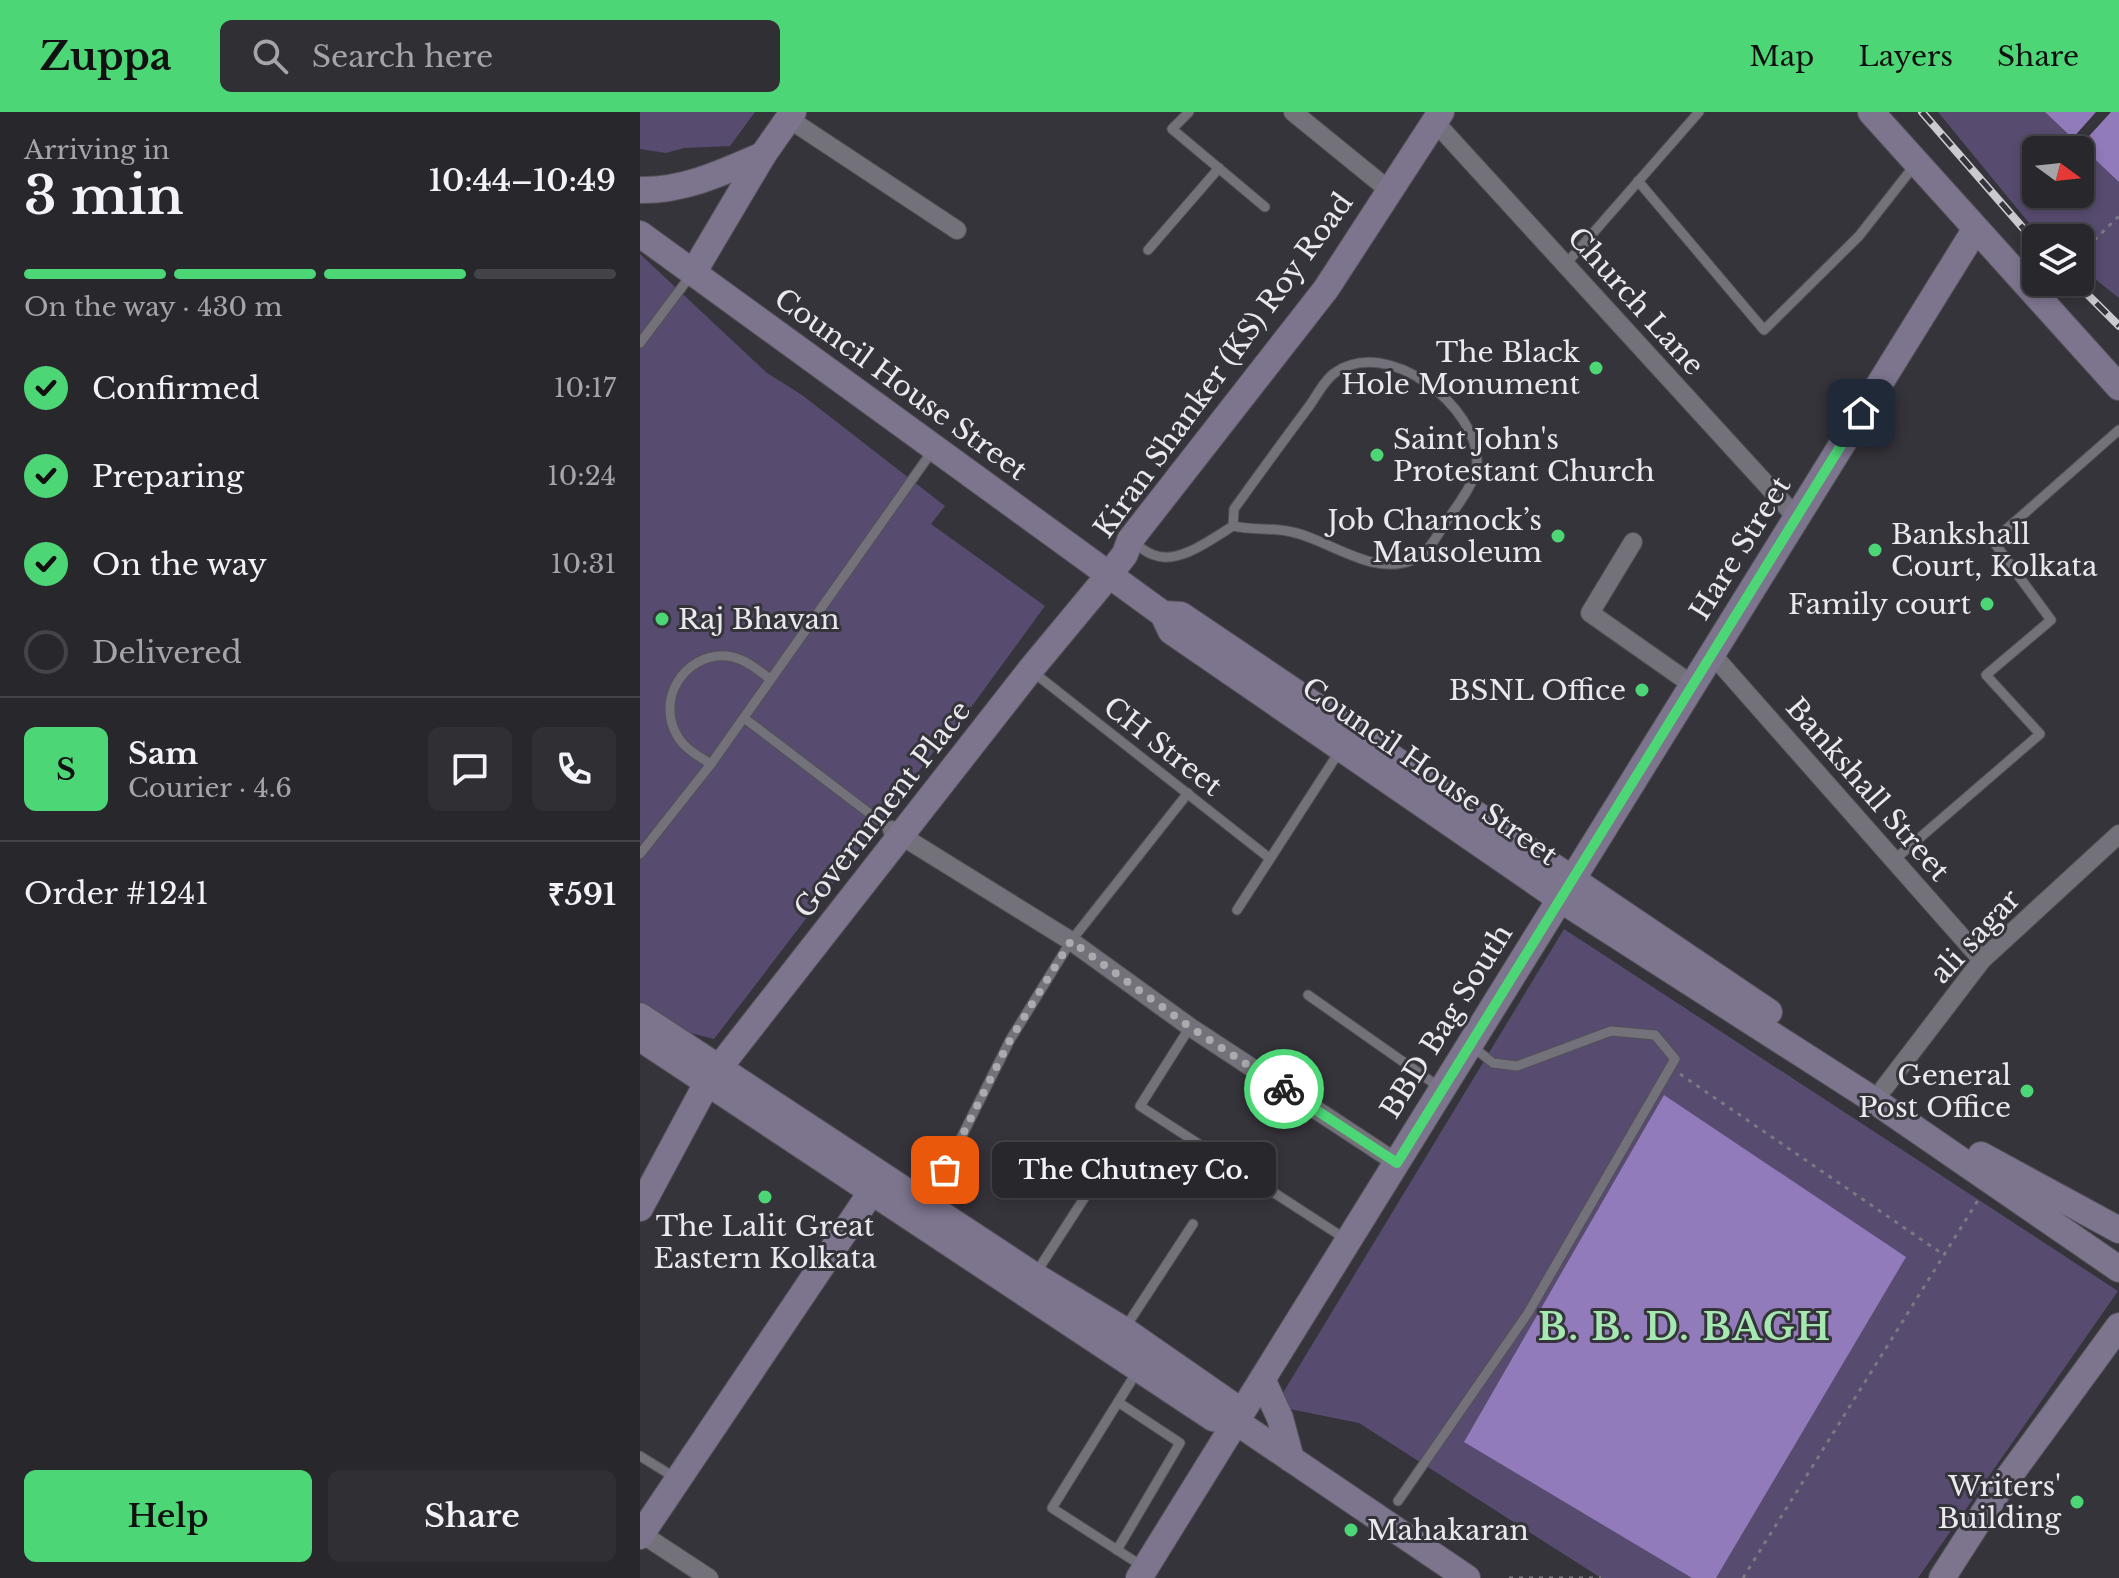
<!DOCTYPE html>
<meta charset="utf-8">
<style>
body{margin:0;font-family:"Libre Baskerville",serif;background:#302f34;color:#f1f3f6;height:100vh;display:flex;flex-direction:column;font-size:30px;white-space:nowrap}
*{box-sizing:border-box;margin:0}
p{font-size:26px;color:#a5a5a9}
.icon{flex:none;width:44px;height:44px;fill:none;stroke:currentColor;stroke-width:2;stroke-linecap:round;stroke-linejoin:round}
.map{position:relative;flex:1;overflow:hidden}
.details{display:flex;flex-direction:column;background:#28272c;width:640px}
.details>*{flex:none}
.needle{width:52px;rotate:105deg}
.controls{position:absolute;left:1382px;top:24px;display:grid;gap:16px}
.controls a{display:grid;place-items:center;width:72px;height:72px;border-radius:12px;background:#28272c;box-shadow:0 4px 12px #0003,0 0 0 2px #444448;font-size:40px}
.pin{position:absolute;display:grid;place-items:center;width:68px;height:68px;color:#fff;margin:-34px;border-radius:16px;box-shadow:0 4px 12px #0006}
.courier{position:absolute;display:grid;place-items:center;width:80px;height:80px;margin:-40px;border:6px solid #4dd676;border-radius:50%;background:#fff;color:#222;box-shadow:0 2px 10px #0007}
.bubble{position:absolute;height:56px;border-radius:12px;background:#28272c;box-shadow:0 4px 12px #0003,0 0 0 2px #444448;font-size:26px;font-weight:600;line-height:56px;text-align:center}
.headline em{font-style:normal;font-weight:600}
.headline div{display:flex;flex-direction:column-reverse}
.headline{display:flex;align-items:center;justify-content:space-between;height:136px;padding:0 24px}
h1{font-size:52px;font-weight:600;line-height:60px}
.bar{display:grid;grid-template-columns:repeat(4,1fr);gap:12px 8px;align-content:center;height:96px;padding:0 24px}
.bar i{height:10px;border-radius:6px;background:#444448}
.bar .active{background:#4dd676}
.bar p{grid-column:span 4}
.line{display:flex;align-items:center;gap:20px;padding:0 24px;border-top:2px solid #444448}
.line div{flex:1}
.round{display:grid;place-items:center;flex:none;width:84px;height:84px;border-radius:12px;background:#302f34}
ol{padding:0 24px;list-style:none}
li{display:flex;align-items:center;gap:24px;height:88px}
li p{margin-inline-start:auto}
li .icon{padding:8px;border-radius:50%;background:#4dd676;color:#111;stroke-width:4}
li:last-child{color:#a5a5a9}
li i{width:44px;height:44px;border:4px solid #444448;border-radius:50%}
.action{display:flex;gap:16px;margin-top:auto;padding:16px 24px}
.action a{flex:1;height:92px;border-radius:12px;background:#4dd676;color:#111;font-size:32px;font-weight:600;line-height:92px;text-align:center}
.action a+a{background:#302f34;color:#f1f3f6}
header{display:flex;align-items:center;gap:48px;box-sizing:border-box;height:112px;padding:0 40px;background:#4dd676;color:#111}
header strong{font-size:38px}
nav{display:flex;gap:44px;margin-inline-start:auto;font-size:28px}
.search{width:560px;height:72px;background:#302f34;display:flex;align-items:center;gap:20px;box-sizing:border-box;padding:0 28px;border-radius:12px;color:#a5a5a9;font-size:30px}
main{display:flex;flex:1;min-height:0}
.map>svg:first-child{display:block}
.green{fill:#574b6f;fill-rule:evenodd}
.water{fill:#917bba}
.pier{fill:#36343b}
.lines{fill:none;stroke-linecap:round;stroke-linejoin:round}
.lane-casing{stroke:#535157;stroke-width:11}
.street-casing{stroke:#535157;stroke-width:20}
.secondary-casing{stroke:#535157;stroke-width:28}
.path{stroke:#7b7980;stroke-width:3;stroke-dasharray:4 6;stroke-linecap:butt}
.lane{stroke:#737179;stroke-width:9}
.street{stroke:#737179;stroke-width:18}
.secondary{stroke:#7d748e;stroke-width:26}
.rail-casing{stroke:#cbcacf;stroke-width:8}
.rail{stroke:#36343b;stroke-width:5;stroke-dasharray:15;stroke-linecap:butt}
.done{stroke:#abaaaf;stroke-width:8;stroke-dasharray:0 14.4}
.route{stroke:#4dd676;stroke-width:10}
.poi-dot{fill:#4dd676;stroke:#36343b;stroke-width:3}
.labels{text-anchor:middle;stroke-width:6;stroke-linejoin:round;paint-order:stroke}
.street-label{font-size:28px;fill:#eae9ee;stroke:#36343b}
.poi-label{font-size:28px;fill:#eae9ee;stroke:#36343b;text-anchor:end}
.district-label{font-size:36px;font-weight:bold;letter-spacing:2px;fill:#a5e8b2;stroke:#36343b}
</style>
<header>
<strong>Zuppa</strong>
<div class="search"><svg class="icon" aria-label="search" viewBox="0 0 24 24"><circle cx="10" cy="10" r="6"/><path d="M15 15l6 6"/></svg>Search here</div>
<nav><a>Map</a><a>Layers</a><a>Share</a></nav>
</header>
<main>
<section class="details">
<div class="headline"><div><h1>3 min</h1><p>Arriving in</p></div><em>10:44–10:49</em></div>
<div class="bar"><i class="active"></i><i class="active"></i><i class="active"></i><i></i><p>On the way · 430 m</p></div>
<ol>
<li><svg class="icon" aria-label="check" viewBox="0 0 24 24"><path d="M5 12l5 5 9-10"/></svg>Confirmed<p>10:17</p></li>
<li><svg class="icon" aria-label="check" viewBox="0 0 24 24"><path d="M5 12l5 5 9-10"/></svg>Preparing<p>10:24</p></li>
<li><svg class="icon" aria-label="check" viewBox="0 0 24 24"><path d="M5 12l5 5 9-10"/></svg>On the way<p>10:31</p></li>
<li><i></i>Delivered</li>
</ol>
<div class="line" style="height:144px"><b class="round" style="background:#4dd676;color:#111">S</b><div><b>Sam</b><p>Courier · 4.6</p></div><a class="round"><svg class="icon" aria-label="chat" viewBox="0 0 24 24"><path d="M4 5h16v11H9l-5 4z"/></svg></a><a class="round"><svg class="icon" aria-label="phone" viewBox="0 0 24 24"><path d="M5 4h4l2 5-3 2q2 4 5 5l2-3 5 2v4C11 20 4 13 5 4z"/></svg></a></div>
<div class="line" style="height:104px"><div>Order #1241</div><b>₹591</b></div>
<div class="action"><a>Help</a><a>Share</a></div>
</section>
<div class="map">
<svg width="1479" height="1466" viewBox="0 0 1479 1466">
<rect width="100%" height="100%" fill="#36343b"/>
<g class="green">
<path d="M0,0H115L90,34L44,36L26,41L0,37Z"/>
<path d="M1298,0H1414L1479,69V186L1440,155V126H1403L1398,122ZM1396,38H1440V82H1396Z"/>
<path d="M0,142L127,261L162,283L305,394L291,412L405,494L313,620L305,625L74,927L39,918L0,891Z"/>
<path d="M924,817L1478,1179L1278,1466H961L719,1311L635,1294Z"/>
</g>
<g class="water">
<path d="M1405,0H1479V70Z"/>
<path d="M1024,983L1266,1145L1076,1466H1052L824,1330Z"/>
</g>
<path class="pier" d="M1456,0H1471L1440,34L1432,27Z"/>
<g class="lines">
<defs>
<g id="lane">
<path d="M549,0L532,17L625,95"/>
<path d="M998,69L1124,218L1219,124L1274,54"/>
<path d="M508,138L579,56"/>
<path d="M925,153L1059,0"/>
<path d="M0,231L51,163"/>
<path d="M491,429C498,433 506,441 514,443C539,453 573,426 593,414L594,397C619,362 644,328 670,293C677,283 685,267 696,260C748,224 839,295 837,351C836,370 817,394 806,410C798,422 789,440 775,447C732,467 687,425 647,419C629,416 611,418 593,414"/>
<path d="M393,560L628,745"/>
<path d="M130,567C117,557 104,546 87,544C44,541 15,588 38,625C45,637 60,645 71,652L293,338"/>
<path d="M104,606L250,717"/>
<path d="M0,742L71,652"/>
<path d="M1254,748L1400,622L1346,563L1411,508L1353,429L1479,318"/>
<path d="M597,798L699,640"/>
<path d="M668,883L799,975"/>
<path d="M550,915L500,994L707,1128"/>
<path d="M288,1092L370,928L431,829L548,681"/>
<path d="M396,1161L461,1060"/>
<path d="M485,1216L553,1112"/>
<path d="M498,1258L412,1396L502,1454"/>
<path d="M0,1344L34,1365"/>
<path d="M758,1389L888,1201L1035,947L1015,923L971,919L877,954L853,951L833,935"/>
<path d="M477,1438L540,1331L478,1290"/>
</g>
<g id="street">
<path d="M653,0L750,79"/>
<path d="M149,7L317,118"/>
<path d="M795,10L1157,406"/>
<path d="M993,430L950,501L1054,574"/>
<path d="M1072,542L1342,848"/>
<path d="M252,718L431,829L550,915L757,1051"/>
<path d="M1244,976L1342,848L1479,722"/>
<path d="M2,1422L69,1466"/>
</g>
<g id="secondary">
<path d="M1231,0L1479,275"/>
<path d="M0,78C44,79 84,60 123,43"/>
<path d="M0,122L523,502L531,519L920,787L1232,987L1479,1157"/>
<path d="M53,161L123,43L153,0"/>
<path d="M523,502L541,503L1129,900"/>
<path d="M0,904L395,1164L484,1218L592,1293L598,1311"/>
<path d="M0,926L573,1306L598,1311L827,1466"/>
<path d="M1341,1043L1479,1118"/>
<path d="M0,1096L67,971L391,557L469,463L485,442L490,428L686,177L801,0"/>
<path d="M623,1269L640,1306L651,1347"/>
<path d="M0,1424L232,1079"/>
<path d="M499,1466L1335,118"/>
<path d="M1302,1466L1354,1385L1479,1214"/>
</g>
</defs>
<use href="#lane" class="lane-casing"/>
<use href="#street" class="street-casing"/>
<use href="#secondary" class="secondary-casing"/>
<g class="path">
<path d="M1440,142L1479,104"/>
<path d="M1040,962L1304,1143"/>
<path d="M869,1466H961"/>
<path d="M1103,1466L1340,1085"/>
</g>
<use href="#lane" class="lane"/>
<use href="#street" class="street"/>
<use href="#secondary" class="secondary"/>
<defs>
<g id="rail">
<path d="M1282,0L1396,131"/>
<path d="M1435,170L1479,214"/>
</g>
</defs>
<use href="#rail" class="rail-casing"/>
<use href="#rail" class="rail"/>
</g>
<g class="lines">
<path class="done" d="M305,1058L370,928L431,829L550,915L644,977"/>
<path class="route" d="M644,977L757,1051L1221,301"/>
</g>
<g class="poi-dot">
<circle cx="956" cy="256" r="8"/>
<circle cx="737" cy="343" r="8"/>
<circle cx="918" cy="424" r="8"/>
<circle cx="1235" cy="438" r="8"/>
<circle cx="1347" cy="492" r="8"/>
<circle cx="22" cy="507" r="8"/>
<circle cx="1002" cy="578" r="8"/>
<circle cx="1387" cy="979" r="8"/>
<circle cx="125" cy="1085" r="8"/>
<circle cx="1437" cy="1390" r="8"/>
<circle cx="711" cy="1418" r="8"/>
</g>
<g class="labels">
<g class="street-label">
<text transform="translate(996 189) rotate(48)" y="10">Church Lane</text>
<text transform="translate(583 253) rotate(-54)" y="10">Kiran Shanker (KS) Roy Road</text>
<text transform="translate(261 272) rotate(36)" y="10">Council House Street</text>
<text transform="translate(1100 436) rotate(-58)" y="10">Hare Street</text>
<text transform="translate(523 634) rotate(38)" y="10">CH Street</text>
<text transform="translate(790 659) rotate(35)" y="10">Council House Street</text>
<text transform="translate(1228 677) rotate(49)" y="10">Bankshall Street</text>
<text transform="translate(242 697) rotate(-52)" y="10">Government Place</text>
<text transform="translate(1335 824) rotate(-47)" y="10">ali sagar</text>
<text transform="translate(806 909) rotate(-58)" y="10">BBD Bag South</text>
</g>
<g class="poi-label">
<text x="940" y="250">The Black<tspan x="940" dy="32">Hole Monument</tspan></text>
<text x="753" y="337" text-anchor="start">Saint John's<tspan x="753" dy="32">Protestant Church</tspan></text>
<text x="902" y="418">Job Charnock’s<tspan x="902" dy="32">Mausoleum</tspan></text>
<text x="1251" y="432" text-anchor="start">Bankshall<tspan x="1251" dy="32">Court, Kolkata</tspan></text>
<text x="1331" y="502">Family court</text>
<text x="38" y="517" text-anchor="start">Raj Bhavan</text>
<text x="986" y="588">BSNL Office</text>
<text x="1371" y="973">General<tspan x="1371" dy="32">Post Office</tspan></text>
<text x="125" y="1124" text-anchor="middle">The Lalit Great<tspan x="125" dy="32">Eastern Kolkata</tspan></text>
<text x="1421" y="1384">Writers'<tspan x="1421" dy="32">Building</tspan></text>
<text x="727" y="1428" text-anchor="start">Mahakaran</text>
</g>
<g class="district-label">
<text x="1045" y="1228">B. B. D. BAGH</text>
</g>
</g>
</svg>
<div class="controls">
<a><svg class="needle" viewBox="-14 -14 28 28"><path d="M0-13l5 13h-10z" fill="#e53935"/><path d="M0 13l5-13h-10z" fill="#a5a5a9"/></svg></a>
<a><svg class="icon" aria-label="layers" viewBox="0 0 24 24"><path d="M12 4l9 5-9 5-9-5zM3 14l9 5 9-5"/></svg></a>
</div>
<div class="pin" style="left:305px;top:1058px;background:#ea580c"><svg class="icon" aria-label="bag" viewBox="0 0 24 24"><path d="M5 8h14l-1 12H6zM9 8a3 3 0 0 1 6 0"/></svg></div>
<div class="pin" style="left:1221px;top:301px;background:#1f2937"><svg class="icon" aria-label="home" viewBox="0 0 24 24"><path d="M3 11l9-7 9 7M6 9v11h12V9"/></svg></div>
<div class="courier" style="left:644px;top:977px"><svg class="icon" aria-label="bike" viewBox="0 0 24 24"><circle cx="6" cy="16" r="4"/><circle cx="18" cy="16" r="4"/><path d="M6 16l4-8h5l3 8M10 8l3 8H6M13 5h3"/></svg></div>
<div class="bubble" style="left:352px;top:1030px;width:284px">The Chutney Co.</div>
</div>
</main>
